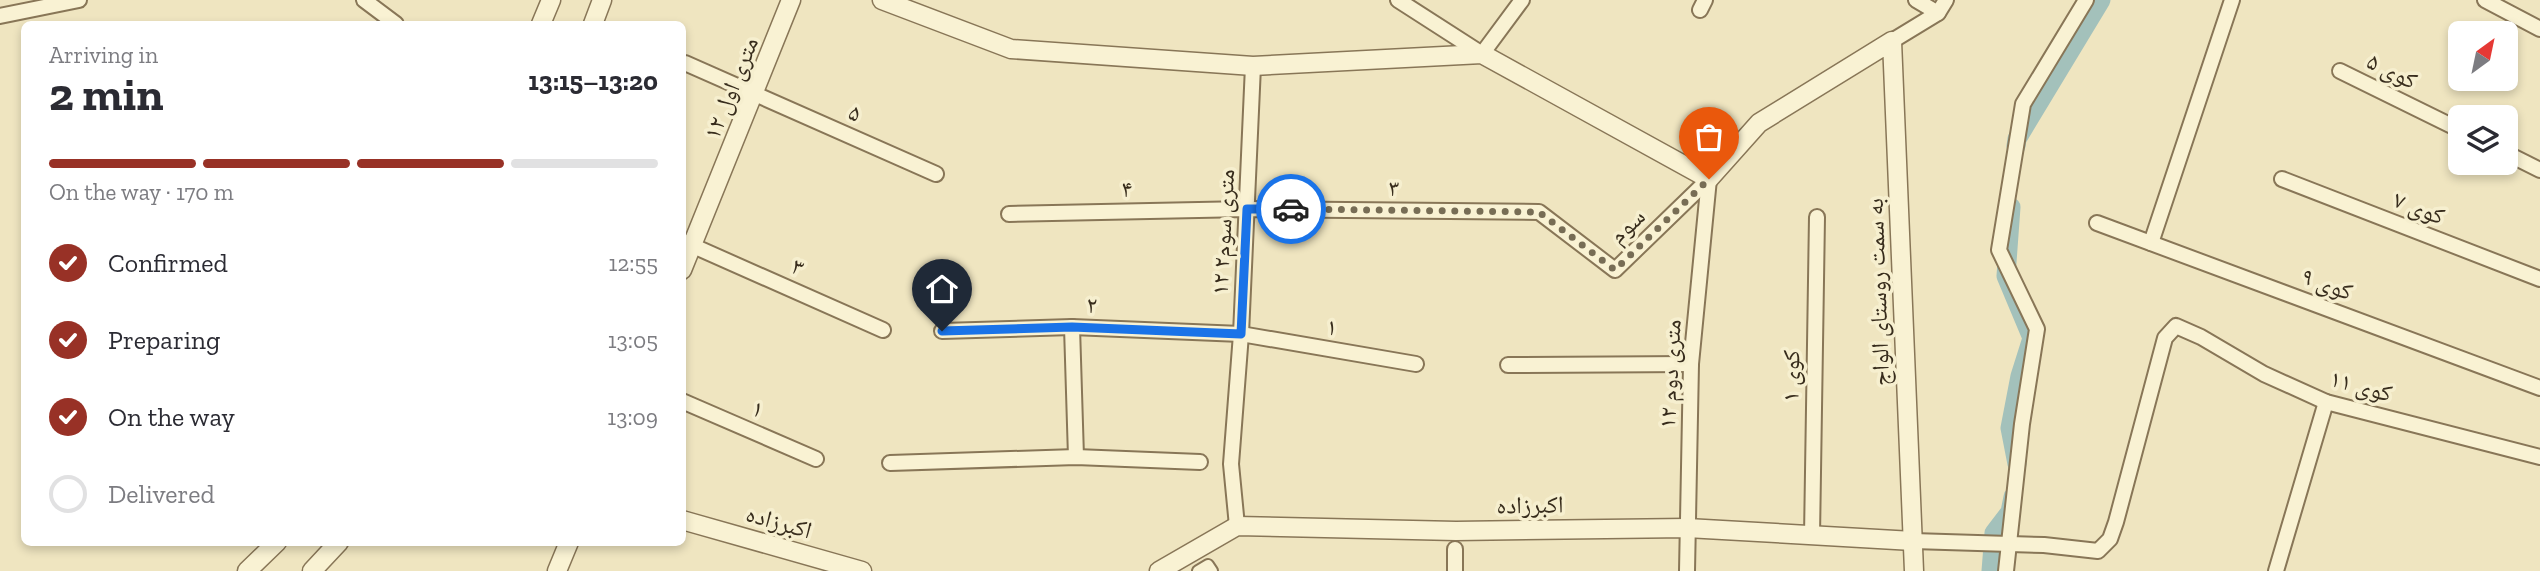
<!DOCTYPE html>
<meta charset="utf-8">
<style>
body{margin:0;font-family:"Zilla Slab","Noto Naskh Arabic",serif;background:#f7f7f7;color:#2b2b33;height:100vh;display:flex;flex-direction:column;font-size:26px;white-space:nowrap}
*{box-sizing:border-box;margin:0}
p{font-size:23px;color:#7c7c81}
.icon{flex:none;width:38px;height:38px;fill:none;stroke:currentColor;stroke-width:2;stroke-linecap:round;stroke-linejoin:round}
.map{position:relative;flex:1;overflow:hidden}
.details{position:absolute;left:21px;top:21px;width:665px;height:525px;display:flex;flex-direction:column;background:#fff;border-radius:10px;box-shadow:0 4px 10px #0003}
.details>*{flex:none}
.needle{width:46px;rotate:33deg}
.buttons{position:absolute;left:2448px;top:21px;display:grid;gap:14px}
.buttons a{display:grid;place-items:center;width:70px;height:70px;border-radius:10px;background:#fff;box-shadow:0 4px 10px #0003;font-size:35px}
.pin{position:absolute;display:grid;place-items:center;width:60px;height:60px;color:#fff;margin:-72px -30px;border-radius:50% 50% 50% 0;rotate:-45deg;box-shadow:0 0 7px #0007}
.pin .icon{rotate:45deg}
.courier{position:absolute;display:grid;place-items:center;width:70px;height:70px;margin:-35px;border:5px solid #1a73e8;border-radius:50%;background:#fff;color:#222;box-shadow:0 2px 9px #0007}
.overview em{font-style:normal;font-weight:700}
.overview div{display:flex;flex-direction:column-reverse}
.overview{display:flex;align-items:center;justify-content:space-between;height:119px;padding:0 28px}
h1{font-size:46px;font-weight:700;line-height:52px}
.bar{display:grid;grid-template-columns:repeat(4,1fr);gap:10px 7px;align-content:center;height:84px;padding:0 28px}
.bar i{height:9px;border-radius:5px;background:#e1e1e2}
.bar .on{background:#983126}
.bar p{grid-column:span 4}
ol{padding:0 28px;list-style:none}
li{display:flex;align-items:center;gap:21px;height:77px}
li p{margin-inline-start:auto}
li .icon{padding:7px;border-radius:50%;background:#983126;color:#fff;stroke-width:4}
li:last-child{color:#7c7c81}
li i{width:38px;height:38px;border:4px solid #e1e1e2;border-radius:50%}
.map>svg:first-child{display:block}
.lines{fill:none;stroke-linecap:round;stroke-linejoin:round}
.canal{stroke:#a3c1bb;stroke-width:19}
.pedestrian-casing{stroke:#887657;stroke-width:14}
.minor-casing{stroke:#887657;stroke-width:18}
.tertiary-casing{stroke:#887657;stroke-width:21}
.pedestrian{stroke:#f9f2d3;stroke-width:10}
.minor{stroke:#f9f2d3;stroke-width:14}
.tertiary{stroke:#f9f2d3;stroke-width:18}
.done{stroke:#776d55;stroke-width:7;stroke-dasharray:0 12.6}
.route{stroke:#1a73e8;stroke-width:9}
.labels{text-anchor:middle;stroke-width:7;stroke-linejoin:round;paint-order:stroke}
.street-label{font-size:24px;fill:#372c1c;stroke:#f6efcf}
</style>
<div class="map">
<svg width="2540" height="571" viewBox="0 0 2540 571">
<rect width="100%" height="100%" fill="#efe5c0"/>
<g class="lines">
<g class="canal">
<path d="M2016,146L2017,139L2101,0"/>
<path d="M2011,207L2006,276L2032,338L2020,376L2010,428L2017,464"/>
<path d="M1991,571L1994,533L2010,512L2013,497"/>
</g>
<defs>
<path id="pedestrian" d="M1198,571L1208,565L1212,571"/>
<g id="minor">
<path d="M364,0L396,24"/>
<path d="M1398,0L1482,54L1522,0"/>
<path d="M1916,0L1938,13"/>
<path d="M2485,0L2540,29"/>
<path d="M1700,10L1705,0"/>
<path d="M0,16L79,0"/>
<path d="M1892,41L1938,13L1946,0"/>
<path d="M685,63L936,174"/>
<path d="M2340,71L2460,130"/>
<path d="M2506,153L2540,170"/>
<path d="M2282,179L2540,279"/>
<path d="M1009,214L1247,209L1539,212L1615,270L1709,179"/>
<path d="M2097,223L2540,388"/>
<path d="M682,241L883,330"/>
<path d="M2151,243L2232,0"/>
<path d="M1072,327L1076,457"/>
<path d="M942,331L1072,327L1241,334L1416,364"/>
<path d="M1508,365L1691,364"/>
<path d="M682,401L816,459"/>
<path d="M890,463L1076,457L1200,462"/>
<path d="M1237,526L1231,464L1241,334L1253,66"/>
<path d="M1812,536L1817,217"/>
<path d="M1913,541L2044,545L2098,551L2110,539L2116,522L2165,338L2176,326L2201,337L2264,374L2326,402L2540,457"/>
<path d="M1455,571V549"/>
<path d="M1687,571L1691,364L1709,179"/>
<path d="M2006,571L2022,424L2037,329L1999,250L2023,104L2086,0"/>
<path d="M2276,571L2326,402"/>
</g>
<g id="tertiary">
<path d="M882,0L1011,49L1253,66L1482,54L1709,179L1759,123L1892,41L1914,571"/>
<path d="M541,24L551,0"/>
<path d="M593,24L602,0"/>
<path d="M682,270L791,0"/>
<path d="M682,520L862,571"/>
<path d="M247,571L277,542"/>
<path d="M312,571L339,542"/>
<path d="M557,571L569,542"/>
<path d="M1159,571L1237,526L1456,531L1687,528L1913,541"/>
</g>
</defs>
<use href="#pedestrian" class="pedestrian-casing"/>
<use href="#minor" class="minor-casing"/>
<use href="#tertiary" class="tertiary-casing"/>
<use href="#pedestrian" class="pedestrian"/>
<use href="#minor" class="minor"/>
<use href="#tertiary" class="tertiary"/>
</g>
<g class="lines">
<path class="done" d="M1291,209L1539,212L1615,270L1709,179"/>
<path class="route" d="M942,331L1072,327L1241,334L1247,209H1291"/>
</g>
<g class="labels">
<g class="street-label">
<text transform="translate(2392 71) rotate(26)" y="8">کوی ۵</text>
<text transform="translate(731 88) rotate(-68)" y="8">۱۲ متری اول</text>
<text transform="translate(855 113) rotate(24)" y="8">۵</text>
<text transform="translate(1394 188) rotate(1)" y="8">۳</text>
<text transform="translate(1127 189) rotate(-1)" y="8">۴</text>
<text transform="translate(2419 208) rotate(21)" y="8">کوی ۷</text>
<text transform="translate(1627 226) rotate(-44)" y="8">سوم</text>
<text transform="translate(1223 232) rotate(-87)" y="8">۱۲ متری سوم۲</text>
<text transform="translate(798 267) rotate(24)" y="8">۳</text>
<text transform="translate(2327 284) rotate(20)" y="8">کوی ۹</text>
<text transform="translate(1878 292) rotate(-92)" y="8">به سمت روستای الواج</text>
<text transform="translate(1092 305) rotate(2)" y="8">۲</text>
<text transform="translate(1332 327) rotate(10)" y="8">۱</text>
<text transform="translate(1670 374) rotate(-87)" y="8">۱۲ متری دوم</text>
<text transform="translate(1791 376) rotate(-89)" y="8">کوی ۱</text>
<text transform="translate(2361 386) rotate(15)" y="8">کوی ۱۱</text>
<text transform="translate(758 409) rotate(24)" y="8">۱</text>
<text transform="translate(1530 505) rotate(-1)" y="8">اکبرزاده</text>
<text transform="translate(779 522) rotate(16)" y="8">اکبرزاده</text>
</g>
</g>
</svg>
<div class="buttons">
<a><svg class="needle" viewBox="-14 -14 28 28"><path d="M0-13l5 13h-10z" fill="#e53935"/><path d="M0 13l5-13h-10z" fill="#7c7c81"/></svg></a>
<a><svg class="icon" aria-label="layers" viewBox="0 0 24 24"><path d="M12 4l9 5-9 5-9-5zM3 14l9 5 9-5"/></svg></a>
</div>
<div class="pin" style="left:1709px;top:179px;background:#ea580c"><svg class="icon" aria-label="bag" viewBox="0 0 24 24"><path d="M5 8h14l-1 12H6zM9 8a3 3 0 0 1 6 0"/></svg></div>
<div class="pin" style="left:942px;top:331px;background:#1f2937"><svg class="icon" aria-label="home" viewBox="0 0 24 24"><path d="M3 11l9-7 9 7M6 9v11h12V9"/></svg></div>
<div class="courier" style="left:1291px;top:209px"><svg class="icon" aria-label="car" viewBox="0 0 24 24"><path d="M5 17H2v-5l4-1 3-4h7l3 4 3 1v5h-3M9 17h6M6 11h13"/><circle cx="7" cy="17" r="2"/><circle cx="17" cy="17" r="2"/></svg></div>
<section class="details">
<div class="overview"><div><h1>2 min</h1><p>Arriving in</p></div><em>13:15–13:20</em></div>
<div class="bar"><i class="on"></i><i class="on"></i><i class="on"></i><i></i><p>On the way · 170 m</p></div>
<ol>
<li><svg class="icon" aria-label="check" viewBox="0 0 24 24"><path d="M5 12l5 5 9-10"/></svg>Confirmed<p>12:55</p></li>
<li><svg class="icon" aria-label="check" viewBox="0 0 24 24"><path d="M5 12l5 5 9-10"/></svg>Preparing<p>13:05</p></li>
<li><svg class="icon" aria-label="check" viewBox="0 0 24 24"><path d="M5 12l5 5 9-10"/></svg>On the way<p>13:09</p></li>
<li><i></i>Delivered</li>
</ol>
</section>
</div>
